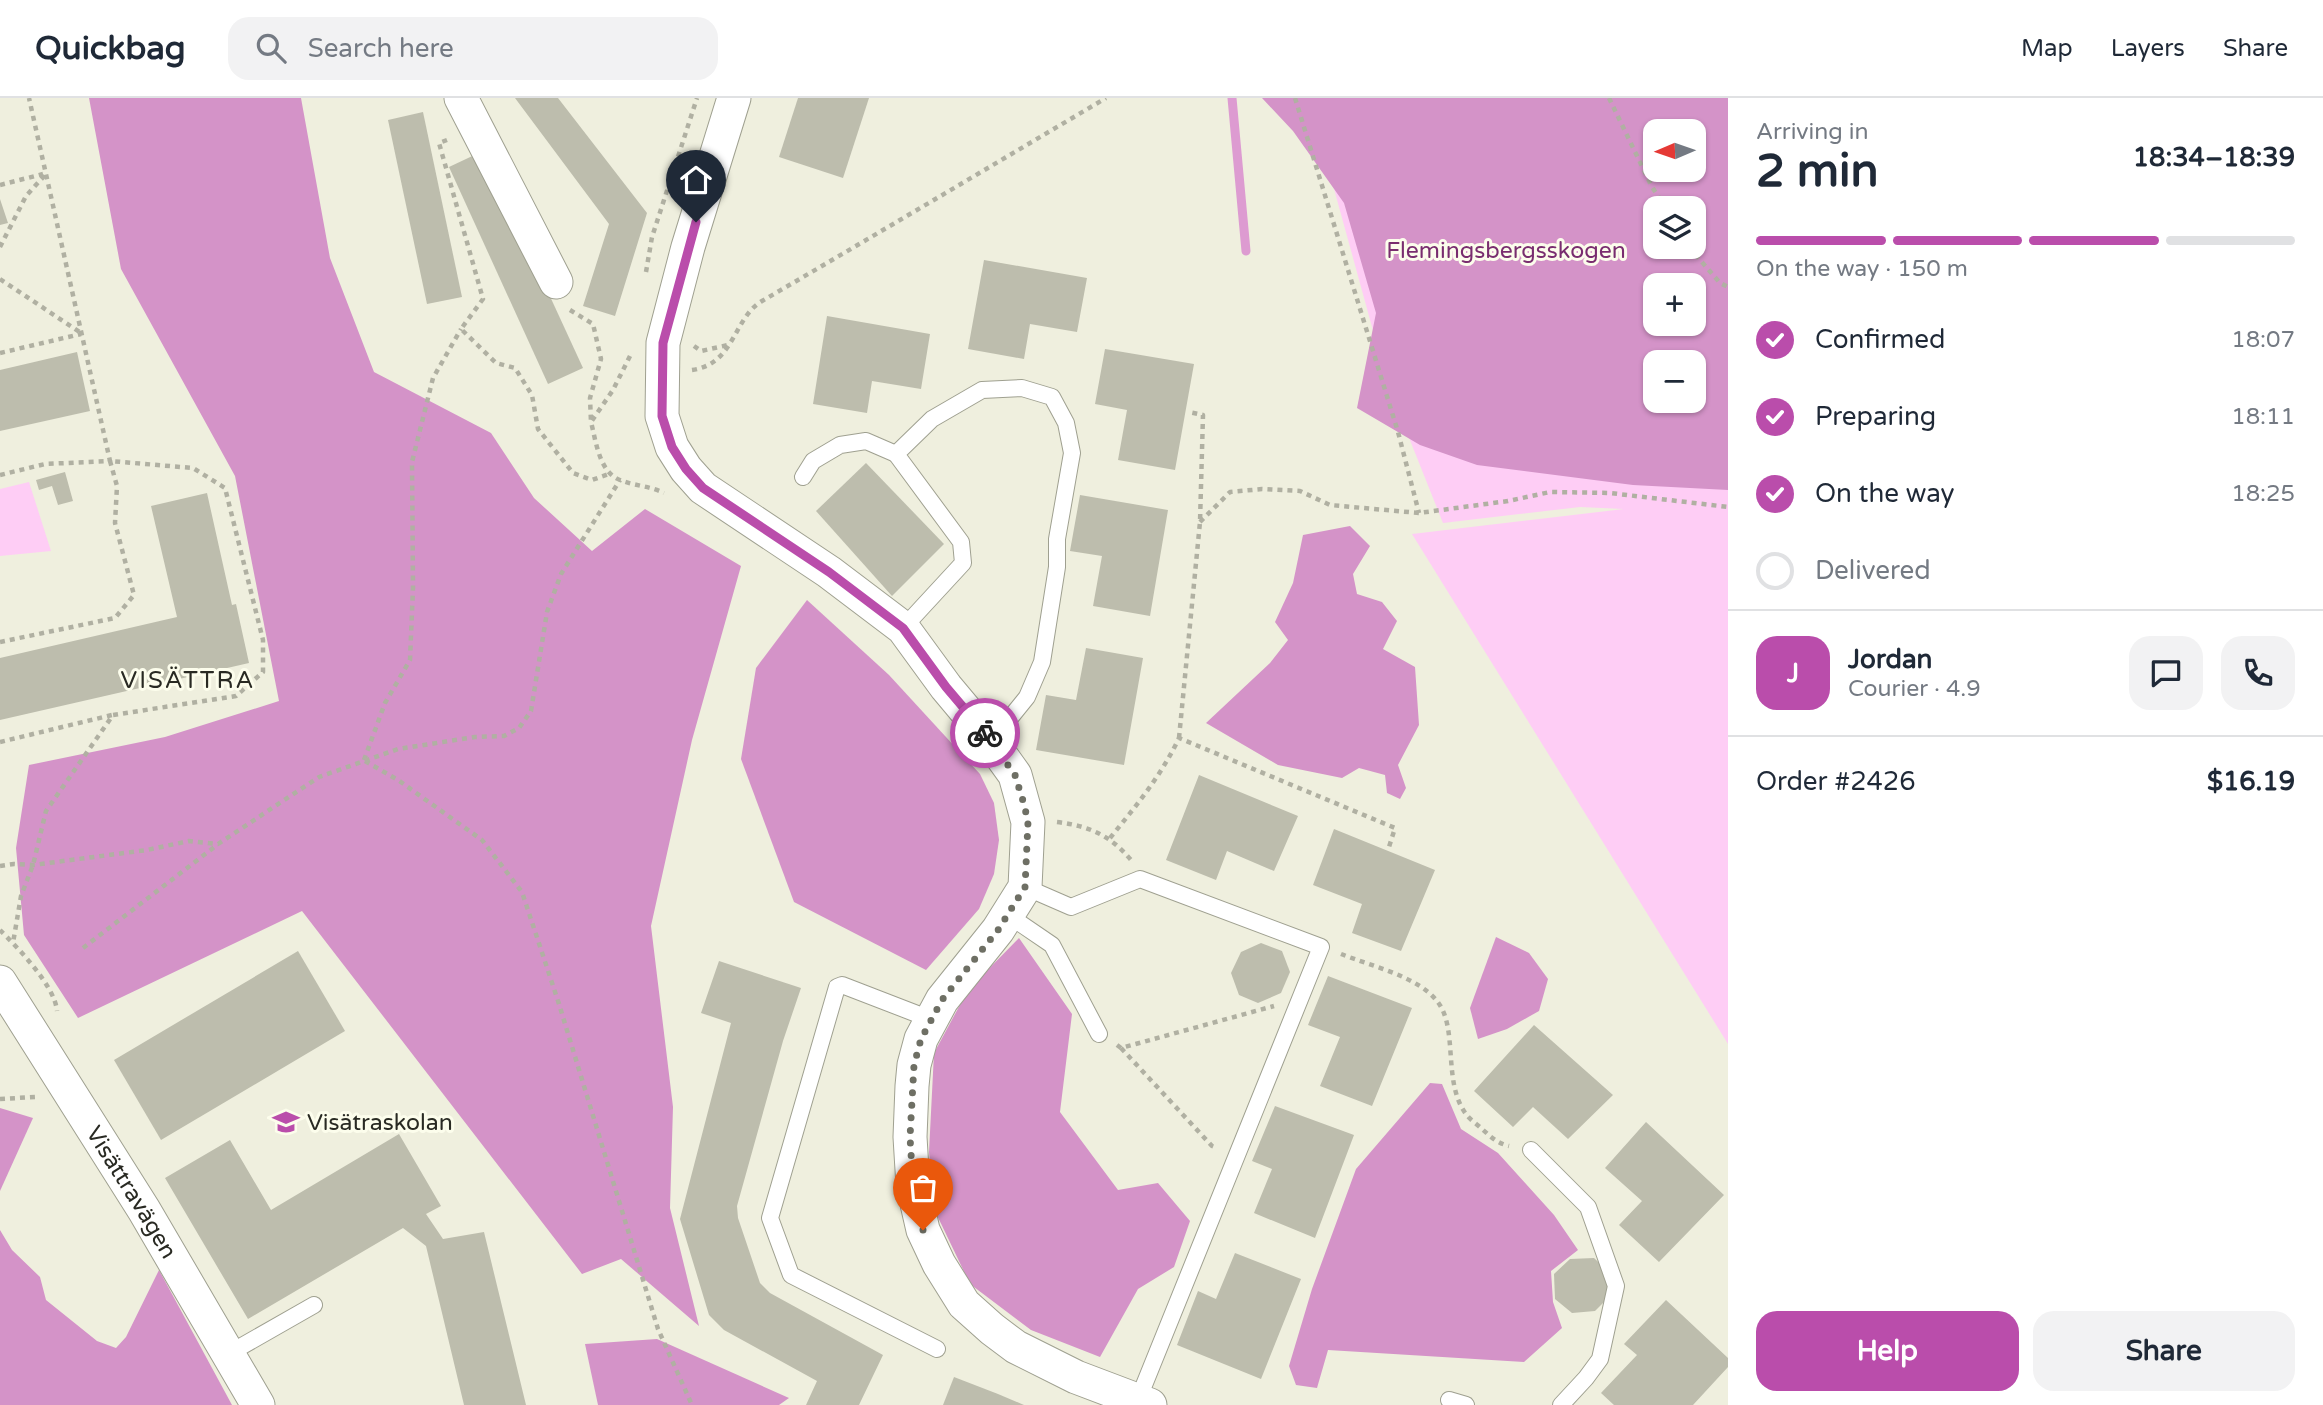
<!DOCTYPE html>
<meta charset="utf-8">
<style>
body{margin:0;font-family:"Varela Round",sans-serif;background:#f2f2f3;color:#1f2937;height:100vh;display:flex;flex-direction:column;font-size:26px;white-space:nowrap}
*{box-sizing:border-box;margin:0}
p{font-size:23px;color:#747a83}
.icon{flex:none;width:38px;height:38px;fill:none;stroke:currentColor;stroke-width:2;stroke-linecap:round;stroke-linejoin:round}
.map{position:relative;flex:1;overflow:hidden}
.panel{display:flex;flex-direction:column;background:#fff;width:595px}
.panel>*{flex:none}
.needle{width:46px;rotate:268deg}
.tools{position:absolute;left:1643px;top:21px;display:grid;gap:14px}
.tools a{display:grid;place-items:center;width:63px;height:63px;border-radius:14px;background:#fff;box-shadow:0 2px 5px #0004;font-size:35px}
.pin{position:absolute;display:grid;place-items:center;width:60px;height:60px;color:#fff;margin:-72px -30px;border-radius:50% 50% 50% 0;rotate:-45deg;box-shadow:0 0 7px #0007}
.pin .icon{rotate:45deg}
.courier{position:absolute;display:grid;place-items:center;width:70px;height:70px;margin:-35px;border:5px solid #ba4dab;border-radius:50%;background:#fff;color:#222;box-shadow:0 2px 9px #0007}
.overview em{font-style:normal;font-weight:800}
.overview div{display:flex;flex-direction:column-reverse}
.overview{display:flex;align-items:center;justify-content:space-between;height:119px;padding:0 28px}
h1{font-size:46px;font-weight:800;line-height:52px}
.bar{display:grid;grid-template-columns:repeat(4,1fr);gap:10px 7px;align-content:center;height:84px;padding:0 28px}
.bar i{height:9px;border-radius:5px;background:#e0e1e3}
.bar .selected{background:#ba4dab}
.bar p{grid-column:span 4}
.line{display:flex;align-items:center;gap:18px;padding:0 28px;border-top:2px solid #e0e1e3}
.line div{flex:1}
.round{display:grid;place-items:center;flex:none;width:74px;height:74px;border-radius:21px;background:#f2f2f3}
ol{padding:0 28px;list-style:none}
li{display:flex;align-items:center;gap:21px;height:77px}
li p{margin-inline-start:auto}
li .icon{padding:7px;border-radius:50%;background:#ba4dab;color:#fff;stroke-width:4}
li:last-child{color:#747a83}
li i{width:38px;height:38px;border:4px solid #e0e1e3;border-radius:50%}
.cta{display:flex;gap:14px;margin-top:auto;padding:14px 28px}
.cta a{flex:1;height:80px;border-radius:21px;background:#ba4dab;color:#fff;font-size:28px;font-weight:800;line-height:80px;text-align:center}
.cta a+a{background:#f2f2f3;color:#1f2937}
header{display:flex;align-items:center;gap:42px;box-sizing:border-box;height:98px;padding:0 35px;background:#fff;border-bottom:2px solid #e0e1e3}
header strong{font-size:33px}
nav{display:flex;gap:38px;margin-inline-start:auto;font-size:24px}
.search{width:490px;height:63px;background:#f2f2f3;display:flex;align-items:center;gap:18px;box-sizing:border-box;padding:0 24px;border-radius:21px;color:#747a83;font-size:26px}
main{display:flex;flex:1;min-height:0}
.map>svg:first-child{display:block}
.green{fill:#fecdf5;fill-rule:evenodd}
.forest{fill:#d493c8;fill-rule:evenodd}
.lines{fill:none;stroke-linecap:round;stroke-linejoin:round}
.stream{stroke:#dd9bd1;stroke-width:9}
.building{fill:#bdbdad}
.service-casing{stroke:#9fa090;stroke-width:18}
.minor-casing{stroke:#9fa090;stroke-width:35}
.path{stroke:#b0b0a2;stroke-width:4.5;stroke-dasharray:5 5;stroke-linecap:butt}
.service{stroke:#fff;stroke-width:16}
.minor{stroke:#fff;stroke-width:33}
.done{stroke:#6e6f64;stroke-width:7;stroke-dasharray:0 12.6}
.route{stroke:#ba4dab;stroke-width:9}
.labels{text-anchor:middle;stroke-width:6;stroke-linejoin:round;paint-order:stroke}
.park-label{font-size:23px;fill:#792d6f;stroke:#fcfdec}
.poi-label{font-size:23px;fill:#292a23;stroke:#fcfdec;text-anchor:start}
.street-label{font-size:23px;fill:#292a23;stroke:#fcfdec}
.neighbourhood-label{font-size:24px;letter-spacing:2px;fill:#292a23;stroke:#fcfdec}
</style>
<header>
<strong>Quickbag</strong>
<div class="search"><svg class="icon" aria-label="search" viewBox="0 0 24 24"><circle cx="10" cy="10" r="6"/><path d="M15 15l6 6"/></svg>Search here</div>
<nav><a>Map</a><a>Layers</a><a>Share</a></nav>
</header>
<main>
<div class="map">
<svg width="1728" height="1307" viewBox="0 0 1728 1307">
<rect width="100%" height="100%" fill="#efefde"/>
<g class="green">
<path d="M1309,0H1728V946L1412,436L1624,411L1580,409L1443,425L1388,287ZM1656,33H1694V72H1656ZM1656,110H1694V149H1656ZM1656,187H1694V226H1656ZM1656,264H1694V303H1656Z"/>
<path d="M29,384L51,453L0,458V391Z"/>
</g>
<g class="forest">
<path d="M89,0H301L330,160L374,274L491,335L534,400L592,453L645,411L741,468L692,642L651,828L673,1009L670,1110L699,1228L621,1161L582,1176L302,813L78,920L24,837L16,750L29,667L165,639L279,603L235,378L121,171Z"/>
<path d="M1262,0H1728V392L1633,387L1477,367L1420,347L1357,310L1376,215L1344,105L1293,33ZM1656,33H1694V72H1656ZM1656,110H1694V149H1656ZM1694,187V226H1656V187ZM1694,264V303H1656V264Z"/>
<path d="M1350,428L1370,448L1353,476L1357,496L1382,504L1397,523L1383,551L1415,569L1419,627L1398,667L1406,690L1400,701L1387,695L1385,677L1359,670L1342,680L1278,667L1206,625L1270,565L1288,542L1275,524L1293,485L1303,437Z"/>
<path d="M807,502L889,577L980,676L994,705L999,742L994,776L979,811L926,872L794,804L741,661L756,570Z"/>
<path d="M1496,839L1529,855L1548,881L1539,913L1507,931L1478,941L1470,910Z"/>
<path d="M1019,840L1072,916L1060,1014L1118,1092L1158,1085L1190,1123L1174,1169L1138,1191L1100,1259L1031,1232L970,1186L934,1111L929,1054L934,955L968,892Z"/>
<path d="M1430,985L1442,986L1461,1031L1498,1055L1554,1117L1578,1152L1551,1173L1553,1204L1562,1230L1524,1264L1328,1252L1317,1290L1296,1287L1289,1268L1312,1191L1356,1071Z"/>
<path d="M0,1010L33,1020L0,1093Z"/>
<path d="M0,1132L12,1152L40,1179L46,1202L97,1243L116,1250L126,1239L159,1172L232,1307H0Z"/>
<path d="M657,1241L789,1300L779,1307H598L585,1246Z"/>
</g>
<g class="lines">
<path class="stream" d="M1232,0L1246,153"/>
</g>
<g class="building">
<path d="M515,0H558L647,115L615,218L583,208L609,126Z"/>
<path d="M798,0H869L843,80L779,59Z"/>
<path d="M423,14L462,199L427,206L388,22Z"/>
<path d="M483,53L583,270L548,286L449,69Z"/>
<path d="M0,101L8,125L0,127Z"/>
<path d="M984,162L1087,180L1077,234L1030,226L1024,261L968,251Z"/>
<path d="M827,218L930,236L921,291L872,283L867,315L813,306Z"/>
<path d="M1105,251L1194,266L1175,372L1118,362L1127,312L1095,306Z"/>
<path d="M77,254L90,313L0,333V272Z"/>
<path d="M866,365L944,446L892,498L816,413Z"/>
<path d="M65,374L73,403L58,407L52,388L39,392L36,382Z"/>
<path d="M207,395L232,507L236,506L249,565L0,622V560L177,519L151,408Z"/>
<path d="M1080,397L1168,412L1150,518L1093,508L1102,458L1070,453Z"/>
<path d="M1086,550L1143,560L1124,667L1036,652L1046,597L1076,602Z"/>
<path d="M1199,677L1298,718L1274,773L1227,753L1216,782L1166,762Z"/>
<path d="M1334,731L1435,772L1401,853L1352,835L1362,806L1313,787Z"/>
<path d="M1261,845L1282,853L1290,874L1281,895L1258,905L1239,897L1231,875L1241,854Z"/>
<path d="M298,853L345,933L161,1042L114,962Z"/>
<path d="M719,863L801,890L783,943L737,1108L738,1120L760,1185L770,1195L883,1257L859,1307H806L817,1283L724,1232L709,1217L680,1121L731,925L701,915Z"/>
<path d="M1328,878L1412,910L1372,1008L1320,988L1340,939L1308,927Z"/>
<path d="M1534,927L1613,997L1568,1041L1533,1009L1513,1029L1474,993Z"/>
<path d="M1275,1008L1354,1037L1315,1140L1254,1115L1272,1071L1252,1063Z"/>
<path d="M1646,1024L1724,1097L1659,1164L1619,1127L1642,1103L1605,1070Z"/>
<path d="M399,1036L441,1108L426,1116L443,1141L484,1134L526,1307H464L426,1148L403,1130L248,1221L165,1080L230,1042L271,1112Z"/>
<path d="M1235,1155L1301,1181L1261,1281L1177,1247L1198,1193L1216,1201Z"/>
<path d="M1594,1160L1609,1174L1610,1198L1595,1213L1572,1215L1555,1201L1554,1176L1570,1161Z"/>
<path d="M1666,1202L1728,1260V1269L1693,1307H1614L1601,1295L1637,1257L1624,1246Z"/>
<path d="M954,1279L998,1296L1024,1307H943Z"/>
</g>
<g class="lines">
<defs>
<g id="service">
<path d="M803,379L813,363L840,347L866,343L896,356"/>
<path d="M903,530L963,465L961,444L896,356L932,321L982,292L1022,290L1052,299L1066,325L1072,355L1057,441V469L1042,564L1027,599L1006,625L987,638"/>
<path d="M1025,789L1071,809L1140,781L1321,849L1138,1302"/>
<path d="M1008,817L1052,847L1099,936"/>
<path d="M930,921L842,887L837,889L770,1120L791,1177L937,1251"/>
<path d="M1531,1052L1588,1109L1616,1188L1600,1261L1586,1280L1561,1307"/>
<path d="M228,1256L314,1207"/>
<path d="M1449,1302L1466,1307"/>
</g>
<g id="minor">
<path d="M461,0L556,184"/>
<path d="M734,0L688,149L663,245L662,318L672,349L686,371L703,390L829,474L903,530L946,589L987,638L1015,677L1028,724L1025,789L998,832L942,902L921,941L914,967L912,988L910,1039L913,1088L923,1132L939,1166L964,1206L992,1231L1016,1249L1076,1279L1150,1307"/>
<path id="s1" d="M0,884L144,1112L258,1307"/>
</g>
</defs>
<use href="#service" class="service-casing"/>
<use href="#minor" class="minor-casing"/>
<g class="path">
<path d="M1295,0L1398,334L1419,415"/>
<path d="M1609,0L1652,89L1666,110"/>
<path d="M447,42L439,45L483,201L461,231L496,265L515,270L532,297L538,331L573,375L592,382L609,376"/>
<path d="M0,87L43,76"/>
<path d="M0,149L26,98L45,77"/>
<path d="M1689,149L1720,185L1728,189"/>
<path d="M646,174L652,139L697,0"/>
<path d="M0,181L81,235"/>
<path d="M570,212L593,226L601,261L590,300L591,324"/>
<path d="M694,248L701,253L728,247"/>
<path d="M0,255L81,236"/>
<path d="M630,258L613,292L591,324C596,343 599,374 620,382C635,388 650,388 664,395"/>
<path d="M692,272C735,266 733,220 762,203C877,136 991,68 1106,0"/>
<path d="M0,377L45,366L110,363L29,0"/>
<path d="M1200,424L1230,394L1262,391L1300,393L1330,407L1419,415L1508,403L1550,394L1610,395L1728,409"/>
<path d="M0,544L115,520L134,497L115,425L117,388L110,363L193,370L225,390L263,542V574L236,598L113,617L46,713L33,767L21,798L13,845"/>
<path d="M1179,640L1200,424L1203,317L1189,314"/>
<path d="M0,644L112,617"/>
<path d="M364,662L385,605L410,562L413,490L412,364L433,280L461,231"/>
<path d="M365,663L398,682L482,742L522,794L559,906L658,1231L692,1307"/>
<path d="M1057,724C1089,728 1110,737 1131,762"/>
<path d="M1110,740C1136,708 1161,678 1179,640L1395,730L1389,749"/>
<path d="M0,768L14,766L33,767L147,752L189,743L218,746L319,679L398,651L475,639L504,638L519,630L531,613L547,514L561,476L620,382"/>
<path d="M0,832C18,850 55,888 57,913"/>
<path d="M83,850L217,747"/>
<path d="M1341,856C1371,868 1417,878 1437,903C1459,930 1442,984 1466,1016C1470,1022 1477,1026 1482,1031C1491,1039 1497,1045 1509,1048"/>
<path d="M1117,947L1121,950L1274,908"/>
<path d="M1121,950L1212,1048L1217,1050"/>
<path d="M0,1001L35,999"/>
</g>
<use href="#service" class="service"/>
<use href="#minor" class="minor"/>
</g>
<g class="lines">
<path class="done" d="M923,1132L913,1088L910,1039L914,967L921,941L942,902L998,832L1025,789L1028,724L1024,706L1015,677L985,635"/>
<path class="route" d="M696,124L663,245L662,318L672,349L686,371L703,390L829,474L903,530L946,589L985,635"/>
</g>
<defs>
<symbol id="school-bare" viewBox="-9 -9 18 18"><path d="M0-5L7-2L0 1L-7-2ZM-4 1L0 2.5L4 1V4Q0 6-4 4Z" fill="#ba4dab" stroke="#fcfdec" stroke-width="2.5" paint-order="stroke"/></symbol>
</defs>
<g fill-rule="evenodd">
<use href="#school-bare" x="267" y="1005" width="38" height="38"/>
</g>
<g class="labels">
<g class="park-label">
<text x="1506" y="160">Flemingsbergsskogen</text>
</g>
<g class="poi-label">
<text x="307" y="1032">Visätraskolan</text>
</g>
<g class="street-label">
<text dy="8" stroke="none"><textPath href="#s1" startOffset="248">Visättravägen</textPath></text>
</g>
<g class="neighbourhood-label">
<text x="188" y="590">VISÄTTRA</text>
</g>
</g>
</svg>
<div class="tools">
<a><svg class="needle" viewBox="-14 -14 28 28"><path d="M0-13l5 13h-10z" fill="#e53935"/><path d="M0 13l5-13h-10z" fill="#747a83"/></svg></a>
<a><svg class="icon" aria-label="layers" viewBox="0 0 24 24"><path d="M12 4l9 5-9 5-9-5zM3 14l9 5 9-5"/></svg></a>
<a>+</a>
<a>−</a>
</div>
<div class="pin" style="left:923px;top:1132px;background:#ea580c"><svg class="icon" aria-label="bag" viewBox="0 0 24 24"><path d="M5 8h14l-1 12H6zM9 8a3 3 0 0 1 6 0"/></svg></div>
<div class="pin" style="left:696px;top:124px;background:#1f2937"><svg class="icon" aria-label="home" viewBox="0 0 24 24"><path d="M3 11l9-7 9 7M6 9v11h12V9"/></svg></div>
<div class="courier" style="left:985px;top:635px"><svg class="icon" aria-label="bike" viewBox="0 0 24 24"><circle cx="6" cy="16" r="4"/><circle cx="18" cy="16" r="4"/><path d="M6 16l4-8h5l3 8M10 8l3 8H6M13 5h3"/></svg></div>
</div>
<section class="panel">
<div class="overview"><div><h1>2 min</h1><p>Arriving in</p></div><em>18:34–18:39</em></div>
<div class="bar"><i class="selected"></i><i class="selected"></i><i class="selected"></i><i></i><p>On the way · 150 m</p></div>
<ol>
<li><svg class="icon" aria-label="check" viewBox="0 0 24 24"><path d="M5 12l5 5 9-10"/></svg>Confirmed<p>18:07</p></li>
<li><svg class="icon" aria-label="check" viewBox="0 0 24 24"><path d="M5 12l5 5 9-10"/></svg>Preparing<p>18:11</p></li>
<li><svg class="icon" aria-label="check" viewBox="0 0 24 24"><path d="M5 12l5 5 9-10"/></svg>On the way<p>18:25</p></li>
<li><i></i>Delivered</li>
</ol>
<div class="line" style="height:126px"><b class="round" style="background:#ba4dab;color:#fff">J</b><div><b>Jordan</b><p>Courier · 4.9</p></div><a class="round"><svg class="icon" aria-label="chat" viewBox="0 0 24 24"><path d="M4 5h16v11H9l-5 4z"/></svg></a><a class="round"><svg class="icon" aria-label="phone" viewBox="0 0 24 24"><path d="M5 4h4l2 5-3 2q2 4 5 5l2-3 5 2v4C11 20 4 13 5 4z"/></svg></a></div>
<div class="line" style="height:91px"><div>Order #2426</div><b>$16.19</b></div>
<div class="cta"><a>Help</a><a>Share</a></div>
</section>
</main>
